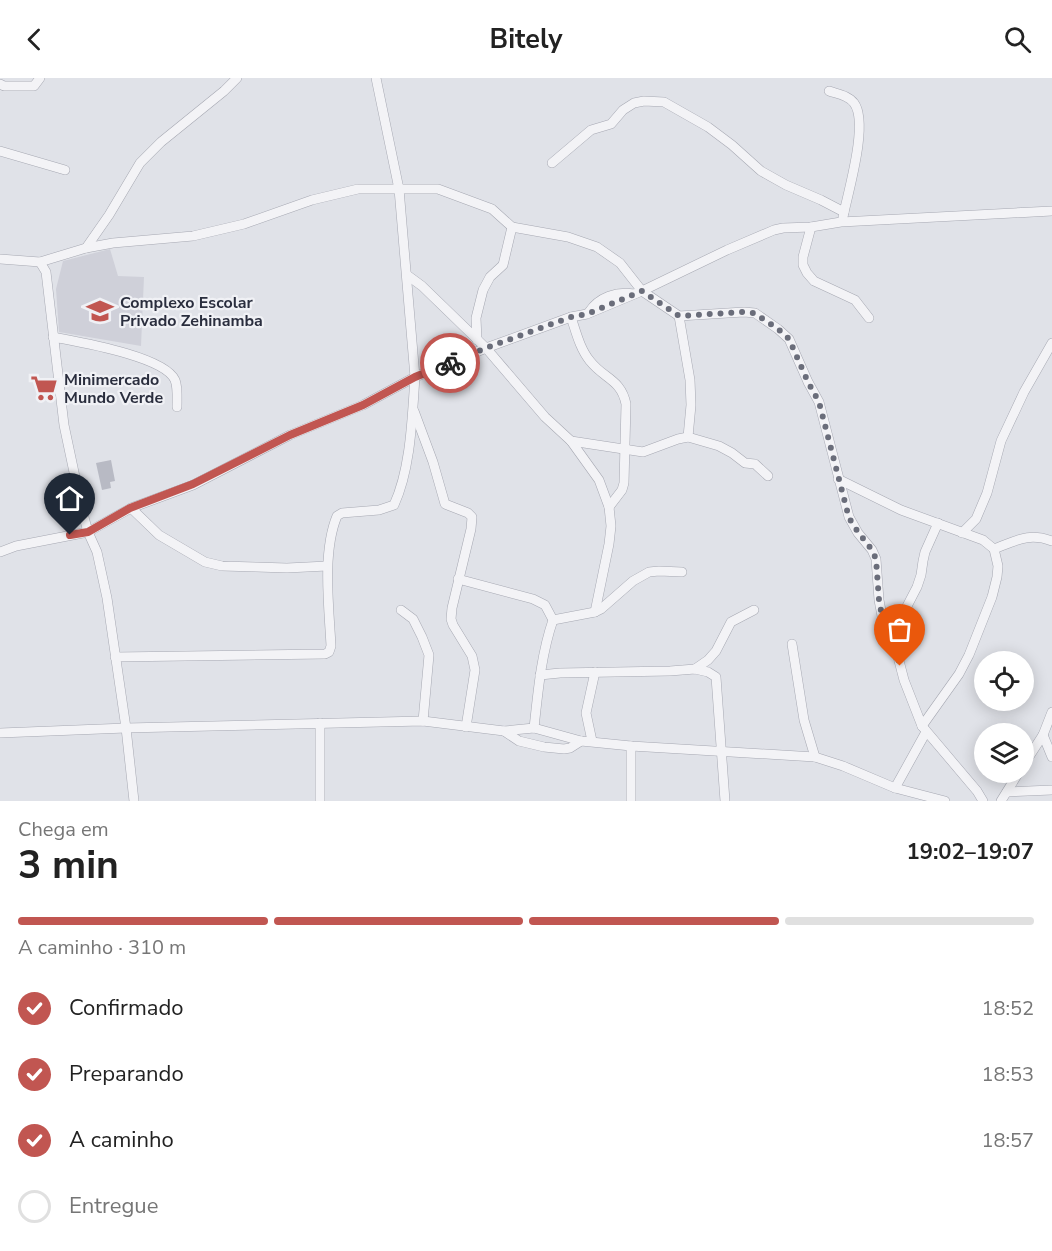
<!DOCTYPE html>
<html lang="pt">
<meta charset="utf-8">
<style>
body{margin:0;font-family:"Nunito Sans",sans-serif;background:#f6f6f6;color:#222;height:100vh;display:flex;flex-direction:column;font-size:22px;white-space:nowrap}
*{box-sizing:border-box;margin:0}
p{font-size:20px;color:#767676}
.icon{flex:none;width:33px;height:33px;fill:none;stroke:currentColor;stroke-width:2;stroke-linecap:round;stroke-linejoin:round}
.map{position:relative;height:723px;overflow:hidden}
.panel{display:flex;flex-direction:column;background:#fff;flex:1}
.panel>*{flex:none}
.fabs{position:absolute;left:974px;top:573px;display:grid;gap:12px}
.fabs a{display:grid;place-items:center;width:60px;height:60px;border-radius:50%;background:#fff;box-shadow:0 3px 15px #0003;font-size:30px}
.pin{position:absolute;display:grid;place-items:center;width:51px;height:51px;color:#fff;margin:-62px -26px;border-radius:50% 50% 50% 0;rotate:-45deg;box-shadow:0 0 6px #0007}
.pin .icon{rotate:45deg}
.courier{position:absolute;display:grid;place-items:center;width:60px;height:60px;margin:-30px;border:4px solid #c15651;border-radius:50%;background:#fff;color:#222;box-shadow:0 2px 8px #0007}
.head em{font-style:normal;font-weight:700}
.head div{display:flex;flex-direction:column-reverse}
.head{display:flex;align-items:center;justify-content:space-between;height:102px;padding:0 18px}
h1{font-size:39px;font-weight:700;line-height:45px}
.bar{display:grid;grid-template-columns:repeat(4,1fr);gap:9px 6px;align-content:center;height:72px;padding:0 18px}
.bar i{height:8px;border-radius:4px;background:#e0e0e0}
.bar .active{background:#c15651}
.bar p{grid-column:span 4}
ol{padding:0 18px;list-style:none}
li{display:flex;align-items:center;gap:18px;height:66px}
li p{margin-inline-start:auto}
li .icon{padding:6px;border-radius:50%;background:#c15651;color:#fff;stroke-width:4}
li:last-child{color:#767676}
li i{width:33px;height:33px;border:3px solid #e0e0e0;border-radius:50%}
header{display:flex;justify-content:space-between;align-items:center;height:78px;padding:0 18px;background:#fff;font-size:27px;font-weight:700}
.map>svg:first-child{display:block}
.built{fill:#cfd0d9}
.building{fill:#b8bac4}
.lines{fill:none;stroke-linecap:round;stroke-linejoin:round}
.street-casing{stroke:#a6a8b2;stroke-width:10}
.street{stroke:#f3f3f6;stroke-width:9}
.done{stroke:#6a6d7a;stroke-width:6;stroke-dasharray:0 10.8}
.route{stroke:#c15651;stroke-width:8}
.labels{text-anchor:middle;stroke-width:4.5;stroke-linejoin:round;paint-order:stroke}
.poi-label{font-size:16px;font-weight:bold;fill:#2a2e3e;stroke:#f0f1f5;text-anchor:start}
</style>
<header><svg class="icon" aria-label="back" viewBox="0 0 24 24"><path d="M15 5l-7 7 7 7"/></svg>Bitely<svg class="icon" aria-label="search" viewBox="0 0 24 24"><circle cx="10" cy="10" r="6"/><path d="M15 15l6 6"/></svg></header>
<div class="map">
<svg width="1052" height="723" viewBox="0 0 1052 723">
<rect width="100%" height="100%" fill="#e0e2e8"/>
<path class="built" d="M110,171L118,198L144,199L141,268L59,254L56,211L63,183Z"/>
<path class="building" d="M111,382L115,403L110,404L111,410L102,412L96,385Z"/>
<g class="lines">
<defs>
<g id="street">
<path d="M0,6L4,8H34L40,0"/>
<path d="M829,13C837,16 848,17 854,25C869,45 848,114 843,139"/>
<path d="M0,73L65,92"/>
<path d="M552,85L591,52L611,46L623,32L634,25L644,23L664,24L708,49L732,67L761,93L786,107L821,122L844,134"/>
<path d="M811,149L803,179V187L807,195L814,203L855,222L869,240"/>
<path d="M86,170L109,137L140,85L161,64L224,13L237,0"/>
<path d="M0,181L40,184L86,170L113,165L193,158L244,146L312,122L358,111H438L492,131L512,149L568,159L597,169L620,185L642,213L679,238L744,234L755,235L778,251L789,261L808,304L819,324L849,439L858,455L872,472L876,481L879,522L882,538L897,575L904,602L922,648L977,713L983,723"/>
<path d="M40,184L46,194L64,347L82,432L88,454L97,474L107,520L126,650L134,723"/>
<path d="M407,197L422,208L486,270L545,339L571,363L599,402L609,429L611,448L609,466L595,534"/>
<path d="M589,234C599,219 617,213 634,216"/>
<path d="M679,238L690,302L691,327L688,359"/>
<path d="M571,239C576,254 580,271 590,283C604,301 621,301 626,326L624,405L622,412L609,429"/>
<path d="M53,259C78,264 164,278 175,302C178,309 177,321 177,329"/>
<path d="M477,262L476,240L483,212L490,199L503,187L512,149"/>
<path d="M414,333L433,384L445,426L468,435L472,439L471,451L452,530L451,541L453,547L472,578L475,592L466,649"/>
<path d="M571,363L643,374L678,361L688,359L719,368L732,375L745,385L755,386L768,398"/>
<path d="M838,401L901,432L983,462L994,471L998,488L997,499L992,519L969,577L959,596L922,648"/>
<path d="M131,430L159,457L205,484L222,488L256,489L287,490L327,488"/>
<path d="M962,455L976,441L987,415L1001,363L1024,314L1052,265"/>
<path d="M994,471C1016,463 1028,454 1052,463"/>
<path d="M0,474L16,468L88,454L131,430L193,407L290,357L363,327L415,299L486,270L571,239L587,236L642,213L727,172L774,152L783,150L811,149L841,144L1052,133"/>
<path d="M458,501L533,521L545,527L553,542"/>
<path d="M401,532L413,541L422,559L429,577L423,643"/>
<path d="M891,559L917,509L921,497L923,483L925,474L938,445"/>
<path d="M792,566L804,642L815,679"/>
<path d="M115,579L325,576L329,574L331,568C329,529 322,474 337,438L342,435L379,432L394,427C411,390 412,340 415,299L399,111L376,0"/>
<path d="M695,591L708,582L716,573L731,544L754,532"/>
<path d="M540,597L560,595L670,593L695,591L708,594L716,599L725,723"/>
<path d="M534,650C538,614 541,577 553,542L595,534L601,531L633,503L649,494L659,493L682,494"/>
<path d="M504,653L519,663L544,669L564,671L570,670L581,663"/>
<path d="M0,655L126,650L423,643L504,653L534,650L581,663L631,668L815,679L843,688L895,710L945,723"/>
<path d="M1043,657L1052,679"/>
<path d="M592,663L586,635L595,594"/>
<path d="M631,668V723"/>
<path d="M1023,688L1043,657L1052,634"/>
<path d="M895,710L926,654"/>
<path d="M1007,714L1052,712"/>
<path d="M320,723V645"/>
<path d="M1001,723L1019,694"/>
</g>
</defs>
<use href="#street" class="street-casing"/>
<use href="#street" class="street"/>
</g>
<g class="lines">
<path class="done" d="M450,285L486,270L571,239L587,236L642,213L679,238L744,234L754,235L778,251L789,261L808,304L819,324L849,440L858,454L872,472L876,481L879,522L882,538L897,575L900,588"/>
<path class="route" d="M70,457L88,454L130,430L193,406L290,357L363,327L415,299L450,285"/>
</g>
<defs>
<symbol id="school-bare" viewBox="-9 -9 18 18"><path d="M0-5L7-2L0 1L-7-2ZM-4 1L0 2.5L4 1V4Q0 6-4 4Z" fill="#c15651" stroke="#f0f1f5" stroke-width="2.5" paint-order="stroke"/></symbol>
<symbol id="supermarket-bare" viewBox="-9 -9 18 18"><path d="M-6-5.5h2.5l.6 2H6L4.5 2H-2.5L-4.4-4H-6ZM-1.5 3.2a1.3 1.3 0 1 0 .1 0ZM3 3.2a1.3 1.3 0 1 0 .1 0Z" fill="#c15651" stroke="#f0f1f5" stroke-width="2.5" paint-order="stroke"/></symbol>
</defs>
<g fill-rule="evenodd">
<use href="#school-bare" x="81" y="214" width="38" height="38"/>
<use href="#supermarket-bare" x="25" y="291" width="38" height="38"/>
</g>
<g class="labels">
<g class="poi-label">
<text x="120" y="230">Complexo Escolar<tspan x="120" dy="18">Privado Zehinamba</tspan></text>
<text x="64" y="307">Minimercado<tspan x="64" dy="18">Mundo Verde</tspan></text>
</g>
</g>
</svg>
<div class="fabs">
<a><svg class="icon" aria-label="locate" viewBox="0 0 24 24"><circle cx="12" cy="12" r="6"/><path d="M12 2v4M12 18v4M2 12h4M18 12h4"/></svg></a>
<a><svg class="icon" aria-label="layers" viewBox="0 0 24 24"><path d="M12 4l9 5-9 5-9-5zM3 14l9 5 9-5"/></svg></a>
</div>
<div class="pin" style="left:900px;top:588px;background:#ea580c"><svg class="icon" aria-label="bag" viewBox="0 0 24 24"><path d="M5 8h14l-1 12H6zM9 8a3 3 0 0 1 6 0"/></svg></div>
<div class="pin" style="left:70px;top:457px;background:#1f2937"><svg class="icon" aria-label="home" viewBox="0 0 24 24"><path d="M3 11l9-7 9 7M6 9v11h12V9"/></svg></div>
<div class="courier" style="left:450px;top:285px"><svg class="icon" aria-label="bike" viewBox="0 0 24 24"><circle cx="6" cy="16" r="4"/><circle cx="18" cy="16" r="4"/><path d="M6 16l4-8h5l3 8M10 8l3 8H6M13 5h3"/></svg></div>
</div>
<section class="panel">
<div class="head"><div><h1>3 min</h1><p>Chega em</p></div><em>19:02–19:07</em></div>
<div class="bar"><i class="active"></i><i class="active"></i><i class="active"></i><i></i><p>A caminho · 310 m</p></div>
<ol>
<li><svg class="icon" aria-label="check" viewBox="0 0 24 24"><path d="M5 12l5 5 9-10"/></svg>Confirmado<p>18:52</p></li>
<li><svg class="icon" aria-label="check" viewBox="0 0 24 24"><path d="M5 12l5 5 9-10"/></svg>Preparando<p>18:53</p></li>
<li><svg class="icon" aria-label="check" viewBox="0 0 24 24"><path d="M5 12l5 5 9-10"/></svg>A caminho<p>18:57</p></li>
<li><i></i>Entregue</li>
</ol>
</section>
